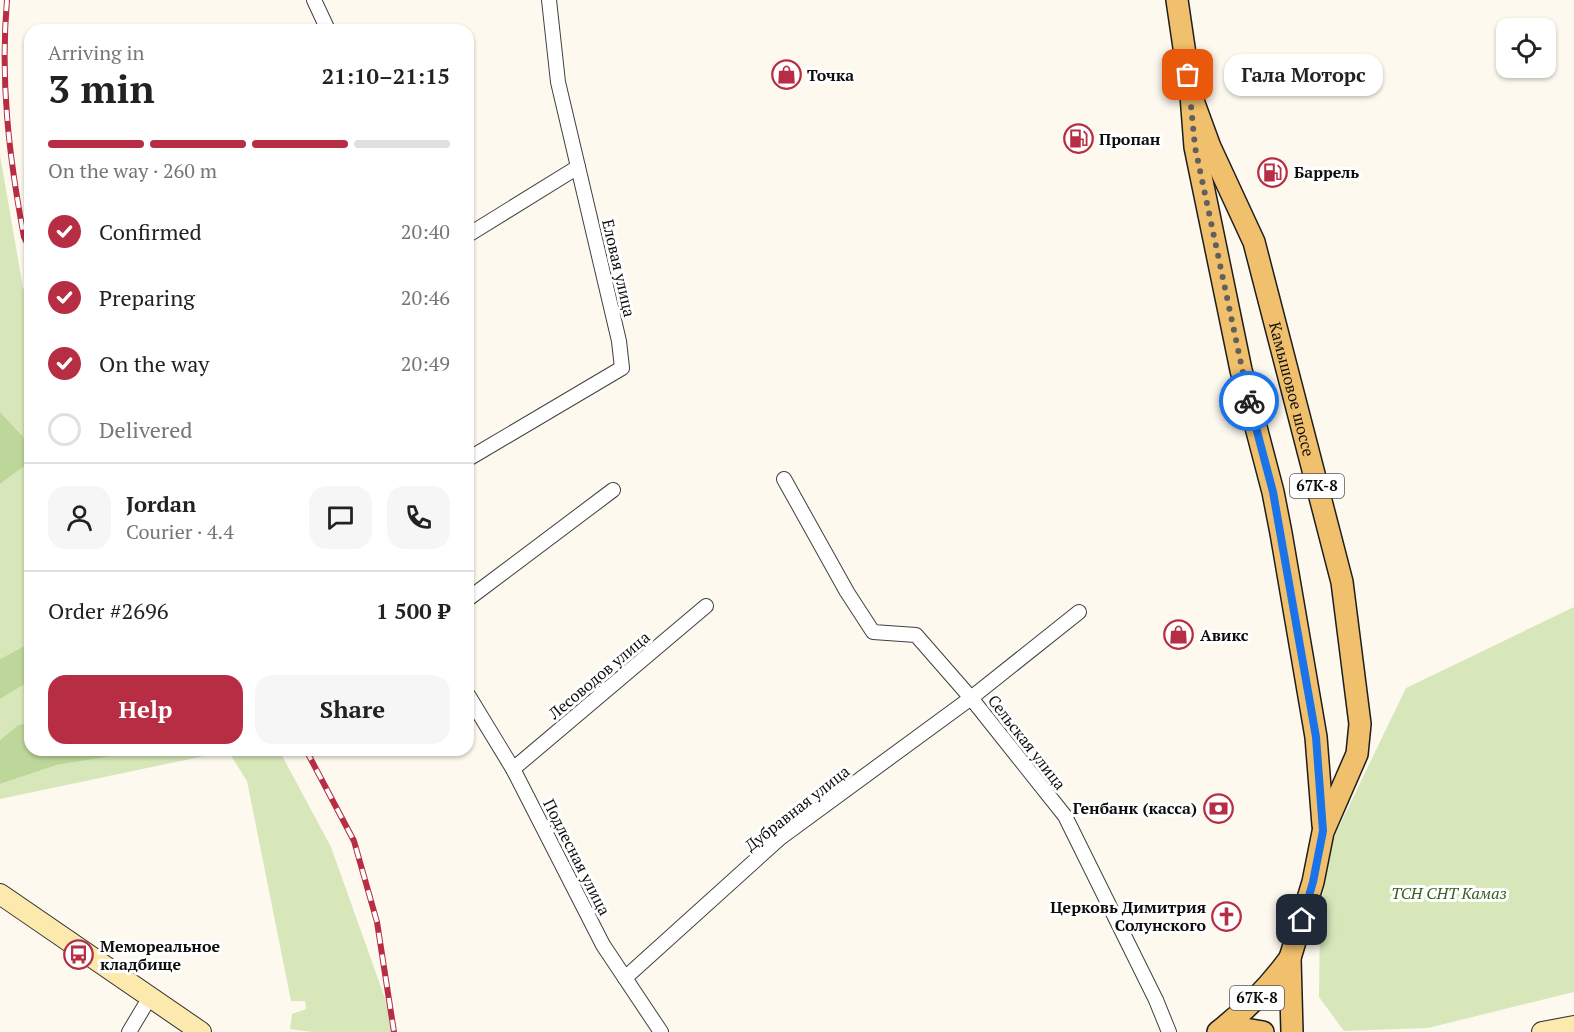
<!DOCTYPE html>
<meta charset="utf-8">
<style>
body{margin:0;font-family:"PT Serif",serif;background:#f6f6f6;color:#222;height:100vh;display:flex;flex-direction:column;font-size:22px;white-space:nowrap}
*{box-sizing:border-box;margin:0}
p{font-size:20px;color:#767676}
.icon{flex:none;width:33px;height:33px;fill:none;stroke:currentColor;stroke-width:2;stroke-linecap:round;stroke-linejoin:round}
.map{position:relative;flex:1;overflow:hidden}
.details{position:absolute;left:24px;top:24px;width:450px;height:732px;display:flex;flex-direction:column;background:#fff;border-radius:18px;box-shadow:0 2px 4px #0004}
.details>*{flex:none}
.fabs{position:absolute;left:1496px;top:18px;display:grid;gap:12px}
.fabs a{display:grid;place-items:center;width:60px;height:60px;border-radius:12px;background:#fff;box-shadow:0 2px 4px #0004;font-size:30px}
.pin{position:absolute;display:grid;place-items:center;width:51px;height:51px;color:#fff;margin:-26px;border-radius:12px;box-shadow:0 3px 9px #0006}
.courier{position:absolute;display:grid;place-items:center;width:60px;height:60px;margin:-30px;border:4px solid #1a73e8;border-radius:50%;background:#fff;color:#222;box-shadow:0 2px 8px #0007}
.bubble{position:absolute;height:42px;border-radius:18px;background:#fff;box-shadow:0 2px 4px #0004;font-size:20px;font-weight:600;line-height:42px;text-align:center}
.overview em{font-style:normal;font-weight:600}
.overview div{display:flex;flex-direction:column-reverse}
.overview{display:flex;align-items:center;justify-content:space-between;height:102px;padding:0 24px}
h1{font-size:39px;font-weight:600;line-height:45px}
.bar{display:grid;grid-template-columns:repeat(4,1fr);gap:9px 6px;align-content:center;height:72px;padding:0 24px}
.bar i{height:8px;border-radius:4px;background:#e0e0e0}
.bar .selected{background:#b62d44}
.bar p{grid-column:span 4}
.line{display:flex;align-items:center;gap:15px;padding:0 24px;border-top:2px solid #e0e0e0}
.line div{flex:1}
.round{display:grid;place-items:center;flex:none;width:63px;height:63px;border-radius:18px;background:#f6f6f6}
ol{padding:0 24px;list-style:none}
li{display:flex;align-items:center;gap:18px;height:66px}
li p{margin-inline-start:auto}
li .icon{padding:6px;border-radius:50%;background:#b62d44;color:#fff;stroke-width:4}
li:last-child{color:#767676}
li i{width:33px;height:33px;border:3px solid #e0e0e0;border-radius:50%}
.button{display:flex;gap:12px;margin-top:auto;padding:12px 24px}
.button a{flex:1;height:69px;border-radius:18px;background:#b62d44;color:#fff;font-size:24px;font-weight:600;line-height:69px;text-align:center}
.button a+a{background:#f6f6f6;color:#222}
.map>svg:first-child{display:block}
.green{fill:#d7e7ba}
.forest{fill:#bdd79a}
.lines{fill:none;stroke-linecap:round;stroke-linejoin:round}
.street-casing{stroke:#404040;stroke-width:16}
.secondary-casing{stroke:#2f2f2f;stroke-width:22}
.primary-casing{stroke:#1e1e1e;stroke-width:24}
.street{stroke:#fff;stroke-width:14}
.secondary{stroke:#fbe9ad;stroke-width:20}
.primary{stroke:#f1c06c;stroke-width:21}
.rail-casing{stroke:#b62d44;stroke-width:6}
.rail{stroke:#fff;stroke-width:4;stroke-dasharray:11;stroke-linecap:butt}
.done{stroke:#61605c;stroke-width:6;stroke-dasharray:0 10.8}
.route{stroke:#1a73e8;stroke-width:8}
.labels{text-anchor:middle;stroke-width:6;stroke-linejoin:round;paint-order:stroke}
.shield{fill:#fff;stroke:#565656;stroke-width:1.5}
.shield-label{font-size:15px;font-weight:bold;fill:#0d0d0d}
.poi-label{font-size:16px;font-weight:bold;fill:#0d0d0d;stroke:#fff;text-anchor:start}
.street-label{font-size:16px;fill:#0d0d0d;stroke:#fff}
.park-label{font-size:16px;font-style:italic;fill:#366221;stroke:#fff}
</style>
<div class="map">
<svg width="1574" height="1032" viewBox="0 0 1574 1032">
<rect width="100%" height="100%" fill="#fef9ef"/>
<g class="green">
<path d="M0,155L23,288L30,300V444L0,412Z"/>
<path d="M30,462V643L0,659V484Z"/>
<path d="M1574,607V992L1428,1028L1344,1031L1319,997L1320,911L1332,841L1406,688Z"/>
<path d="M30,681V722L18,725L0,740V699Z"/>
<path d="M134,750H279L331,847L397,1032H312L290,1029L292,1014L306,1009L305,1001H291L247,781L228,751L0,799V784L57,765Z"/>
</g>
<g class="forest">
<path d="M0,412L30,444V462L0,484Z"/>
<path d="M30,643V681L0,699V659Z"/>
<path d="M30,722V750L134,752L57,765L0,784V740L18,725Z"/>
</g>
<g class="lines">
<defs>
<g id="street">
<path d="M314,0L328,30"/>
<path d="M468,235L578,167"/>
<path d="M468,459L622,368L619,341L558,82L549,0"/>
<path d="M784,479L847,592L873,632L916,635L971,698L1065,816L1156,1000L1169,1032"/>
<path d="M468,599L613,490"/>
<path d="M468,695L513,769L603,945L661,1032"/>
<path d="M513,769L706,606"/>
<path d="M625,978L780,838L971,698L1079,612"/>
<path d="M129,1032L150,997"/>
</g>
<g id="secondary">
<path d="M0,894L201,1032"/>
<path d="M1542,1032L1574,1026"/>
</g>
<g id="primary">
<path d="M1177,0L1191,95L1195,147L1241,370L1273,492L1281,533L1316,737L1323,825"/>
<path id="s1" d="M1191,95L1210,147L1254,242L1342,582L1360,724L1357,754L1323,832L1313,882L1290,958L1292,1032"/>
<path d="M1218,1032C1246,1010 1269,987 1290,958"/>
<path d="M1225,1032L1245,1029L1263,1032"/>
</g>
</defs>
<use href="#street" class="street-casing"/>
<use href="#secondary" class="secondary-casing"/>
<use href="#primary" class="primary-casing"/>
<use href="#street" class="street"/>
<use href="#secondary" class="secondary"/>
<use href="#primary" class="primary"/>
<defs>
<g id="rail">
<path d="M7,0C0,81 9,157 24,237L30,249"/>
<path d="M306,750L354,841L377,922L394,1032"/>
</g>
</defs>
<use href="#rail" class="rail-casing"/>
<use href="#rail" class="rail"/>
</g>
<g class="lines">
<path class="done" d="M1188,75L1195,147L1249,401"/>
<path class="route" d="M1249,401L1273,492L1316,737L1323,831L1313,882L1302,920"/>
</g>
<defs>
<symbol id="shop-ring" viewBox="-11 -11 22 22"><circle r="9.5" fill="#fff" stroke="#b62d44" stroke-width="1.5"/><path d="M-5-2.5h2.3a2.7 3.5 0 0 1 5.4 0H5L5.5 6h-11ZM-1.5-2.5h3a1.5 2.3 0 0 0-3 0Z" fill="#b62d44"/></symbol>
<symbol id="fuel-ring" viewBox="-11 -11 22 22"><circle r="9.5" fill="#fff" stroke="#b62d44" stroke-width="1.5"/><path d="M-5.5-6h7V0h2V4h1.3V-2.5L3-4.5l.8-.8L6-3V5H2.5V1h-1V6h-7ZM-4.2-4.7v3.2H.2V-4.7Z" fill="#b62d44"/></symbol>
<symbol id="bank-ring" viewBox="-11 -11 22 22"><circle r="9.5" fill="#fff" stroke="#b62d44" stroke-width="1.5"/><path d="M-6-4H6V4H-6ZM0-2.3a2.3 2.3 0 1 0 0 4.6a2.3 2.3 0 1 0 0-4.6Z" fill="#b62d44"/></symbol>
<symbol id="church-ring" viewBox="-11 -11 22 22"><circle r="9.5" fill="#fff" stroke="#b62d44" stroke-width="1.5"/><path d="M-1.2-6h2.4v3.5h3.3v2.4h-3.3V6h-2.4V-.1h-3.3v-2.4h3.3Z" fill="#b62d44"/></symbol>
<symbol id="bus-ring" viewBox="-11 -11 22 22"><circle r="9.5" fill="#fff" stroke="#b62d44" stroke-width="1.5"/><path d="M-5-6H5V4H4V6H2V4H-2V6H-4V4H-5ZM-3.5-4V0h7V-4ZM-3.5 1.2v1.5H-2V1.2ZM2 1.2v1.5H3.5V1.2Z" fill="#b62d44"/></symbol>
</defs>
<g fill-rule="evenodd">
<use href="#shop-ring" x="770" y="58" width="33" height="33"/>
<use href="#fuel-ring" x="1062" y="122" width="33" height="33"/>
<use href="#fuel-ring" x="1256" y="156" width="33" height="33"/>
<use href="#shop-ring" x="1162" y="618" width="33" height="33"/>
<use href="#bank-ring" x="1202" y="792" width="33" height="33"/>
<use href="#church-ring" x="1210" y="900" width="33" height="33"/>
<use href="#bus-ring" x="62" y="938" width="33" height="33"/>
</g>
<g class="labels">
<g class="shield">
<rect x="1290" y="474" width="54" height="24" rx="4.5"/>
<rect x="1230" y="986" width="54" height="24" rx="4.5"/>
</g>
<g class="shield-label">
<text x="1317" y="491">67К-8</text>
<text x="1257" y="1003">67К-8</text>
</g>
<g class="poi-label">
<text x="807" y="81">Точка</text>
<text x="1099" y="145">Пропан</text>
<text x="1294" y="178">Баррель</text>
<text x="1200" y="641">Авикс</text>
<text x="1197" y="814" text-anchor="end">Генбанк (касса)</text>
<text x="1206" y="913" text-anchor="end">Церковь Димитрия<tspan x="1206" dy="18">Солунского</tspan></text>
<text x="100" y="952">Мемореальное<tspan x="100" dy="18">кладбище</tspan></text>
</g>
<g class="street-label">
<text transform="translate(619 268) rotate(77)" y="6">Еловая улица</text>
<text dy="6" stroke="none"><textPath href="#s1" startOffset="312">Камышовое шоссе</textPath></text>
<text transform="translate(599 675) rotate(-40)" y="6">Лесоводов улица</text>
<text transform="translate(1027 742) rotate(52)" y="6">Сельская улица</text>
<text transform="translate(797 808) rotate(-38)" y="6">Дубравная улица</text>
<text transform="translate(577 857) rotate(63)" y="6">Подлесная улица</text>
</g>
<g class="park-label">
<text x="1449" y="899">ТСН СНТ Камаз</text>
</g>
</g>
</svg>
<div class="fabs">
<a><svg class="icon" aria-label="locate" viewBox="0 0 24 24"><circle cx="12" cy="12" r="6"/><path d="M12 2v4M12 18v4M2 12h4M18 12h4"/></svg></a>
</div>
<div class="pin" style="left:1188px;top:75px;background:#ea580c"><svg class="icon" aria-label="bag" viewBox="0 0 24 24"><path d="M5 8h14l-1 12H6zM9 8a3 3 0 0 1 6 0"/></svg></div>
<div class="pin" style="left:1302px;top:920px;background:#1f2937"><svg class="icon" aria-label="home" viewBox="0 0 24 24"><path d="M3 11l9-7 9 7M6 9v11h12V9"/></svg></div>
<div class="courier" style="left:1249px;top:401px"><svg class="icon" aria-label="bike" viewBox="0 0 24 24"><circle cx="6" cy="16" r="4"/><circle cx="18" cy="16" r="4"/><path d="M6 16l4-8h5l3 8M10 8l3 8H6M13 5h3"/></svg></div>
<div class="bubble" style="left:1224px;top:54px;width:159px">Гала Моторс</div>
<section class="details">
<div class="overview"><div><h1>3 min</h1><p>Arriving in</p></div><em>21:10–21:15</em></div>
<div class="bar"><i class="selected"></i><i class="selected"></i><i class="selected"></i><i></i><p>On the way · 260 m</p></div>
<ol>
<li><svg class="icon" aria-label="check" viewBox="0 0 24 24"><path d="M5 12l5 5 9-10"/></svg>Confirmed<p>20:40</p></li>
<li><svg class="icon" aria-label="check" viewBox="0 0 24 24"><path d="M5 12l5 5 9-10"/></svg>Preparing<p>20:46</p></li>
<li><svg class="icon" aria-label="check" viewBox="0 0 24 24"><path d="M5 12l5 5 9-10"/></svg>On the way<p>20:49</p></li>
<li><i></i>Delivered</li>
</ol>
<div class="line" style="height:108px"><a class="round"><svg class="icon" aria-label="person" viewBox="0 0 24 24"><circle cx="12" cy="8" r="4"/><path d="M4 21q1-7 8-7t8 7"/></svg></a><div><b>Jordan</b><p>Courier · 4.4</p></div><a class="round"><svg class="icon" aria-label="chat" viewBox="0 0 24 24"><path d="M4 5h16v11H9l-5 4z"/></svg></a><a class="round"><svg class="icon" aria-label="phone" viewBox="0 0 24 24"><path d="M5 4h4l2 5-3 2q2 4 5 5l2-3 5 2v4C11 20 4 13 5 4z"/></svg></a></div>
<div class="line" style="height:78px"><div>Order #2696</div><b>1 500 ₽</b></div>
<div class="button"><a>Help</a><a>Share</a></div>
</section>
</div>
